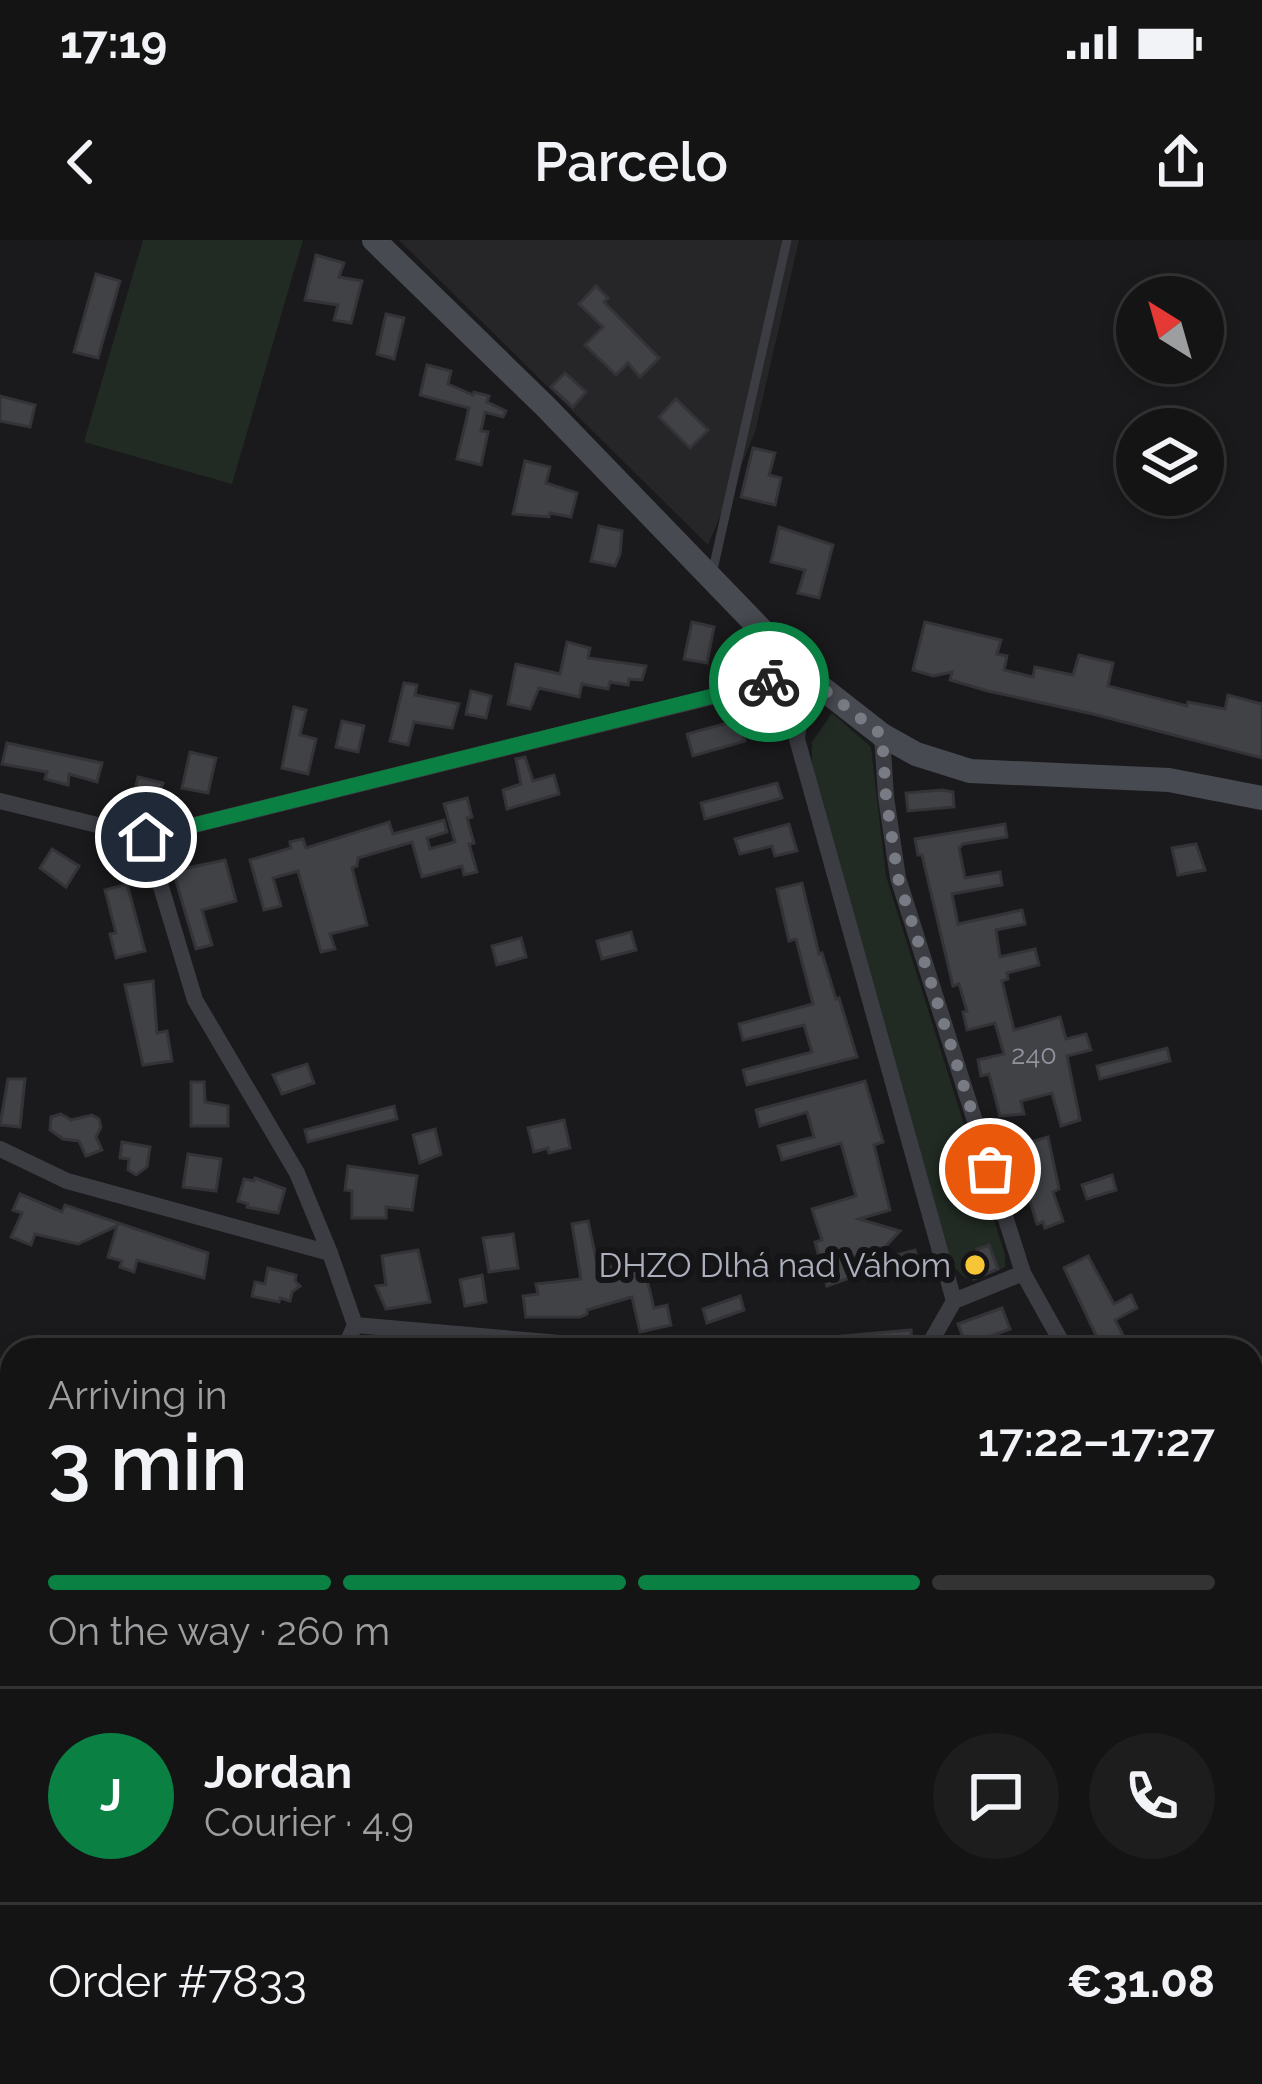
<!DOCTYPE html>
<meta charset="utf-8">
<style>
body{margin:0;font-family:Raleway,sans-serif;background:#1d1d1e;color:#f1f3f6;height:100vh;display:flex;flex-direction:column;font-size:45px;white-space:nowrap}
*{box-sizing:border-box;margin:0}
p{font-size:39px;color:#9d9ea0}
.icon{flex:none;width:66px;height:66px;fill:none;stroke:currentColor;stroke-width:2;stroke-linecap:round;stroke-linejoin:round}
.map{position:relative;flex:1;overflow:hidden}
.sheet{position:absolute;left:0px;top:1098px;width:1263px;height:747px;display:flex;flex-direction:column;background:#141415;border-radius:36px 36px 0 0;box-shadow:0 6px 18px #0003,0 0 0 3px #333334}
.sheet>*{flex:none}
.needle{width:78px;rotate:323deg}
.buttons{position:absolute;left:1116px;top:36px;display:grid;gap:24px}
.buttons a{display:grid;place-items:center;width:108px;height:108px;border-radius:50%;background:#141415;box-shadow:0 6px 18px #0003,0 0 0 3px #333334;font-size:60px}
.pin{position:absolute;display:grid;place-items:center;width:102px;height:102px;color:#fff;margin:-51px;border:6px solid #fff;border-radius:50%;box-shadow:0 3px 12px #0007}
.courier{position:absolute;display:grid;place-items:center;width:120px;height:120px;margin:-60px;border:9px solid #0b8043;border-radius:50%;background:#fff;color:#222;box-shadow:0 3px 15px #0007}
.summary em{font-style:normal;font-weight:600}
.summary div{display:flex;flex-direction:column-reverse}
.summary{display:flex;align-items:center;justify-content:space-between;height:204px;padding:0 48px}
h1{font-size:78px;font-weight:600;line-height:90px}
.bar{display:grid;grid-template-columns:repeat(4,1fr);gap:18px 12px;align-content:center;height:144px;padding:0 48px}
.bar i{height:15px;border-radius:9px;background:#333334}
.bar .active{background:#0b8043}
.bar p{grid-column:span 4}
.line{display:flex;align-items:center;gap:30px;padding:0 48px;border-top:3px solid #333334}
.line div{flex:1}
.round{display:grid;place-items:center;flex:none;width:126px;height:126px;border-radius:63px;background:#1d1d1e}
.status{display:flex;justify-content:space-between;align-items:center;height:84px;padding:0 60px;background:#141415;direction:ltr}
.status svg{height:33px;fill:currentColor}
header{display:flex;justify-content:space-between;align-items:center;height:156px;padding:0 48px;background:#141415;font-size:54px;font-weight:600}
.map>svg:first-child{display:block}
.built{fill:#262629}
.green{fill:#212a23}
.building{fill:#414246;stroke:#343438;stroke-width:3}
.lines{fill:none;stroke-linecap:round;stroke-linejoin:round}
.service{stroke:#3c3d43;stroke-width:9}
.minor{stroke:#3c3d43;stroke-width:16}
.secondary{stroke:#484a51;stroke-width:24}
.done{stroke:#797b84;stroke-width:12;stroke-dasharray:0 21.6}
.route{stroke:#0b8043;stroke-width:15}
.poi-dot{fill:#f7c637;stroke:#151517;stroke-width:4.5}
.labels{text-anchor:middle;stroke-width:12;stroke-linejoin:round;paint-order:stroke}
.number-label{font-size:27px;fill:#91949e}
.poi-label{font-size:33px;fill:#acafbc;stroke:#151517;text-anchor:end}
</style>
<div class="status"><b>17:19</b><svg viewBox="0 0 49 12"><path d="M0 12V9h3v3zM5 12V6h3v6zM10 12V3h3v9zM15 12V0h3v12zM26 1h20v11H26zM47 4h2v5h-2z"/></svg></div>
<header><svg class="icon" aria-label="back" viewBox="0 0 24 24"><path d="M15 5l-7 7 7 7"/></svg>Parcelo<svg class="icon" aria-label="share" viewBox="0 0 24 24"><path d="M12 15V3M7 8l5-5 5 5M5 13v7h14v-7"/></svg></header>
<div class="map">
<svg width="1262" height="1844" viewBox="0 0 1262 1844">
<rect width="100%" height="100%" fill="#1a1a1c"/>
<path class="built" d="M399,0H799L755,192L708,305Z"/>
<g class="green">
<path d="M143,0H303L232,244L84,202Z"/>
<path d="M832,473L871,507L886,636L1005,1015V1027L999,1030L989,1005L977,1009L979,1015L967,1020L974,1039L964,1037L952,1025L832,612L812,521V502Z"/>
<path d="M1262,1392V1844H0V1794L12,1795V1833H1251V1401Z"/>
</g>
<g class="building">
<path d="M316,15L344,23L339,37L362,41L351,83L334,80L338,65L305,60Z"/>
<path d="M96,34L120,41L98,118L74,112Z"/>
<path d="M596,46L608,58L604,62L659,118L640,137L628,123L616,135L585,105L603,87L579,64Z"/>
<path d="M386,74L404,78L394,119L377,114Z"/>
<path d="M427,125L451,131L448,144L473,155L474,152L489,156L487,162L506,171L503,177L485,172L481,191L488,192L481,225L457,219L469,168L420,155Z"/>
<path d="M565,133L586,152L573,167L551,147Z"/>
<path d="M0,156L35,165L30,187L0,181Z"/>
<path d="M676,159L708,190L690,208L659,177Z"/>
<path d="M753,208L775,213L769,235L781,238L775,265L741,257Z"/>
<path d="M525,221L550,227L546,243L577,253L571,277L550,273L549,277L513,274Z"/>
<path d="M599,286L622,291L620,314L615,326L591,321Z"/>
<path d="M779,287L833,305L819,358L798,353L805,330L771,322Z"/>
<path d="M692,382L714,387L707,423L684,419Z"/>
<path d="M925,382L1001,400L997,414L1007,416L1004,430L1033,437L1035,427L1073,435L1079,415L1113,423L1108,446L1187,466L1188,462L1225,469L1228,455L1262,464V518L1093,474L988,451L950,440L952,432L933,436L913,430Z"/>
<path d="M567,402L590,408L588,418L646,426L642,440L629,439L628,445L610,442L608,449L582,444L579,457L539,448L530,469L508,464L516,424L560,434Z"/>
<path d="M404,443L417,445L415,455L459,464L452,488L414,482L408,505L390,501Z"/>
<path d="M471,451L491,456L486,478L466,474Z"/>
<path d="M294,467L306,470L300,495L316,499L308,534L282,528Z"/>
<path d="M753,476L756,490L743,494L745,501L693,516L687,494Z"/>
<path d="M342,481L364,486L358,512L336,507Z"/>
<path d="M7,503L102,523L97,542L69,534L68,545L45,539L47,532L2,524Z"/>
<path d="M190,512L216,518L208,553L182,548Z"/>
<path d="M525,517L533,541L554,535L559,554L507,569L503,550L521,544L516,519Z"/>
<path d="M138,537L163,543L156,563L133,559Z"/>
<path d="M777,543L782,558L705,579L701,563Z"/>
<path d="M942,550L953,552L954,567L908,571L906,553Z"/>
<path d="M467,558L472,577L467,578L474,603L469,604L477,632L464,635L462,626L422,637L412,602L358,618L357,626L352,628L367,685L330,694L335,709L321,712L298,631L273,638L281,666L264,670L250,620L291,608L290,602L303,599L306,608L389,582L393,594L444,580L447,592L427,598L430,609L455,602L444,564Z"/>
<path d="M789,584L797,611L775,616L772,606L740,614L735,599Z"/>
<path d="M1005,584L1007,597L963,604L959,608L965,638L1000,632L1002,645L952,654L958,684L1022,670L1025,684L996,690L1000,717L1035,709L1039,725L1007,733L1008,739L1002,741L1014,790L1060,777L1066,799L1086,794L1091,810L1067,816L1080,880L1061,886L1052,853L1021,861L1024,874L1000,876L989,834L981,836L978,820L1004,814L995,783L967,790L963,772L967,771L959,744L953,746L922,615H918L915,599Z"/>
<path d="M1196,604L1205,630L1178,635L1172,608Z"/>
<path d="M52,609L79,626L66,647L40,628Z"/>
<path d="M225,620L236,661L202,670L212,705L196,709L173,631Z"/>
<path d="M802,643L819,714L822,713L836,759L839,758L857,817L747,845L743,830L812,812L804,785L743,800L739,784L813,764L796,699L789,701L777,649Z"/>
<path d="M127,644L145,711L116,718L110,694L116,693L105,650Z"/>
<path d="M631,692L636,710L602,719L597,701Z"/>
<path d="M521,698L526,717L497,725L492,706Z"/>
<path d="M153,741L157,793L167,791L172,821L143,825L125,745Z"/>
<path d="M1167,808L1170,821L1100,839L1097,826Z"/>
<path d="M307,824L314,843L282,854L273,835Z"/>
<path d="M8,839H25L20,887L0,885Z"/>
<path d="M865,841L883,902L874,905L890,970L859,979L900,991L871,1022L915,1010L920,1030L893,1040L889,1034L865,1040L860,1034L827,1046L815,1002L822,1000L812,969L856,956L841,903L782,920L778,906L814,897L807,872L760,886L756,870Z"/>
<path d="M191,842H204L205,862L228,866V886H191Z"/>
<path d="M394,866L397,879L308,902L305,890Z"/>
<path d="M61,874L71,880L92,875L99,879L101,887L96,897L102,910L86,916L79,901L63,899L50,890L51,877Z"/>
<path d="M564,880L570,908L549,913L548,908L534,912L528,888Z"/>
<path d="M435,889L441,914L420,923L413,895Z"/>
<path d="M1048,897L1059,949L1053,952L1063,981L1045,988L1043,982L1037,984L1014,907Z"/>
<path d="M122,902L150,907L147,927L136,935L128,930L129,919L120,918Z"/>
<path d="M188,914L221,919L216,951L183,947Z"/>
<path d="M348,926L417,936L412,970L386,967V978H352V951L345,950Z"/>
<path d="M1112,935L1116,950L1087,959L1082,945Z"/>
<path d="M255,938L285,949L278,973L247,967L248,964L238,961L244,939L254,941Z"/>
<path d="M20,954L62,972L65,965L208,1013L204,1038L137,1020L134,1032L120,1027L122,1021L108,1017L117,986L78,1004L35,994L31,1005L11,997L22,973L13,970Z"/>
<path d="M588,981L597,1023L601,1022L602,1028L643,1023L654,1068L667,1065L671,1085L640,1092L632,1057L587,1070V1074L580,1077H526L523,1056L538,1054L536,1044L581,1039L572,984Z"/>
<path d="M513,994L518,1028L489,1032L483,998Z"/>
<path d="M989,1005L998,1029L974,1039L967,1020L979,1016L977,1009Z"/>
<path d="M418,1010L430,1062L386,1069L376,1046L386,1045L382,1016Z"/>
<path d="M1088,1016L1114,1064L1131,1055L1137,1068L1115,1080L1131,1110H1103L1064,1028Z"/>
<path d="M268,1028L296,1035L295,1041L300,1046L292,1052L290,1061L280,1058L279,1062L252,1056L255,1042L265,1044Z"/>
<path d="M482,1035L486,1062L465,1066L460,1040Z"/>
<path d="M740,1056L744,1070L707,1083L703,1069Z"/>
<path d="M1002,1068L1010,1089L986,1098L990,1110H974L971,1101L965,1103L958,1084Z"/>
<path d="M911,1090L912,1104L844,1110L842,1096Z"/>
</g>
<g class="lines">
<path class="service" d="M712,334L787,0"/>
<g class="minor">
<path d="M882,495L886,557L898,638L1023,1033L1066,1110"/>
<path d="M0,561L146,597L804,434L797,499L954,1061"/>
<path d="M146,597L195,760L297,933L330,1013"/>
<path d="M0,909L67,941L330,1013L355,1085L344,1110"/>
<path d="M355,1085L640,1110"/>
<path d="M926,1110L954,1061L1023,1033"/>
<path d="M0,1190L12,1196"/>
<path d="M1251,1274L1262,1272"/>
<path d="M0,1786L12,1787"/>
</g>
<path class="secondary" d="M374,0L546,167L804,434L882,495L916,514L970,531L1169,540L1262,558"/>
</g>
<g class="lines">
<path class="done" d="M769,442L804,434L882,495L886,557L898,638L990,929"/>
<path class="route" d="M146,597L769,442"/>
</g>
<circle class="poi-dot" cx="975" cy="1025" r="12"/>
<g class="labels">
<g class="number-label">
<text x="1034" y="824">240</text>
</g>
<g class="poi-label">
<text x="951" y="1037">DHZO Dlhá nad Váhom</text>
</g>
</g>
</svg>
<div class="buttons">
<a><svg class="needle" viewBox="-14 -14 28 28"><path d="M0-13l5 13h-10z" fill="#e53935"/><path d="M0 13l5-13h-10z" fill="#9d9ea0"/></svg></a>
<a><svg class="icon" aria-label="layers" viewBox="0 0 24 24"><path d="M12 4l9 5-9 5-9-5zM3 14l9 5 9-5"/></svg></a>
</div>
<div class="pin" style="left:990px;top:929px;background:#ea580c"><svg class="icon" aria-label="bag" viewBox="0 0 24 24"><path d="M5 8h14l-1 12H6zM9 8a3 3 0 0 1 6 0"/></svg></div>
<div class="pin" style="left:146px;top:597px;background:#1f2937"><svg class="icon" aria-label="home" viewBox="0 0 24 24"><path d="M3 11l9-7 9 7M6 9v11h12V9"/></svg></div>
<div class="courier" style="left:769px;top:442px"><svg class="icon" aria-label="bike" viewBox="0 0 24 24"><circle cx="6" cy="16" r="4"/><circle cx="18" cy="16" r="4"/><path d="M6 16l4-8h5l3 8M10 8l3 8H6M13 5h3"/></svg></div>
<section class="sheet">
<div class="summary"><div><h1>3 min</h1><p>Arriving in</p></div><em>17:22–17:27</em></div>
<div class="bar"><i class="active"></i><i class="active"></i><i class="active"></i><i></i><p>On the way · 260 m</p></div>
<div class="line" style="height:216px"><b class="round" style="background:#0b8043;color:#fff">J</b><div><b>Jordan</b><p>Courier · 4.9</p></div><a class="round"><svg class="icon" aria-label="chat" viewBox="0 0 24 24"><path d="M4 5h16v11H9l-5 4z"/></svg></a><a class="round"><svg class="icon" aria-label="phone" viewBox="0 0 24 24"><path d="M5 4h4l2 5-3 2q2 4 5 5l2-3 5 2v4C11 20 4 13 5 4z"/></svg></a></div>
<div class="line" style="height:156px"><div>Order #7833</div><b>€31.08</b></div>
</section>
</div>
